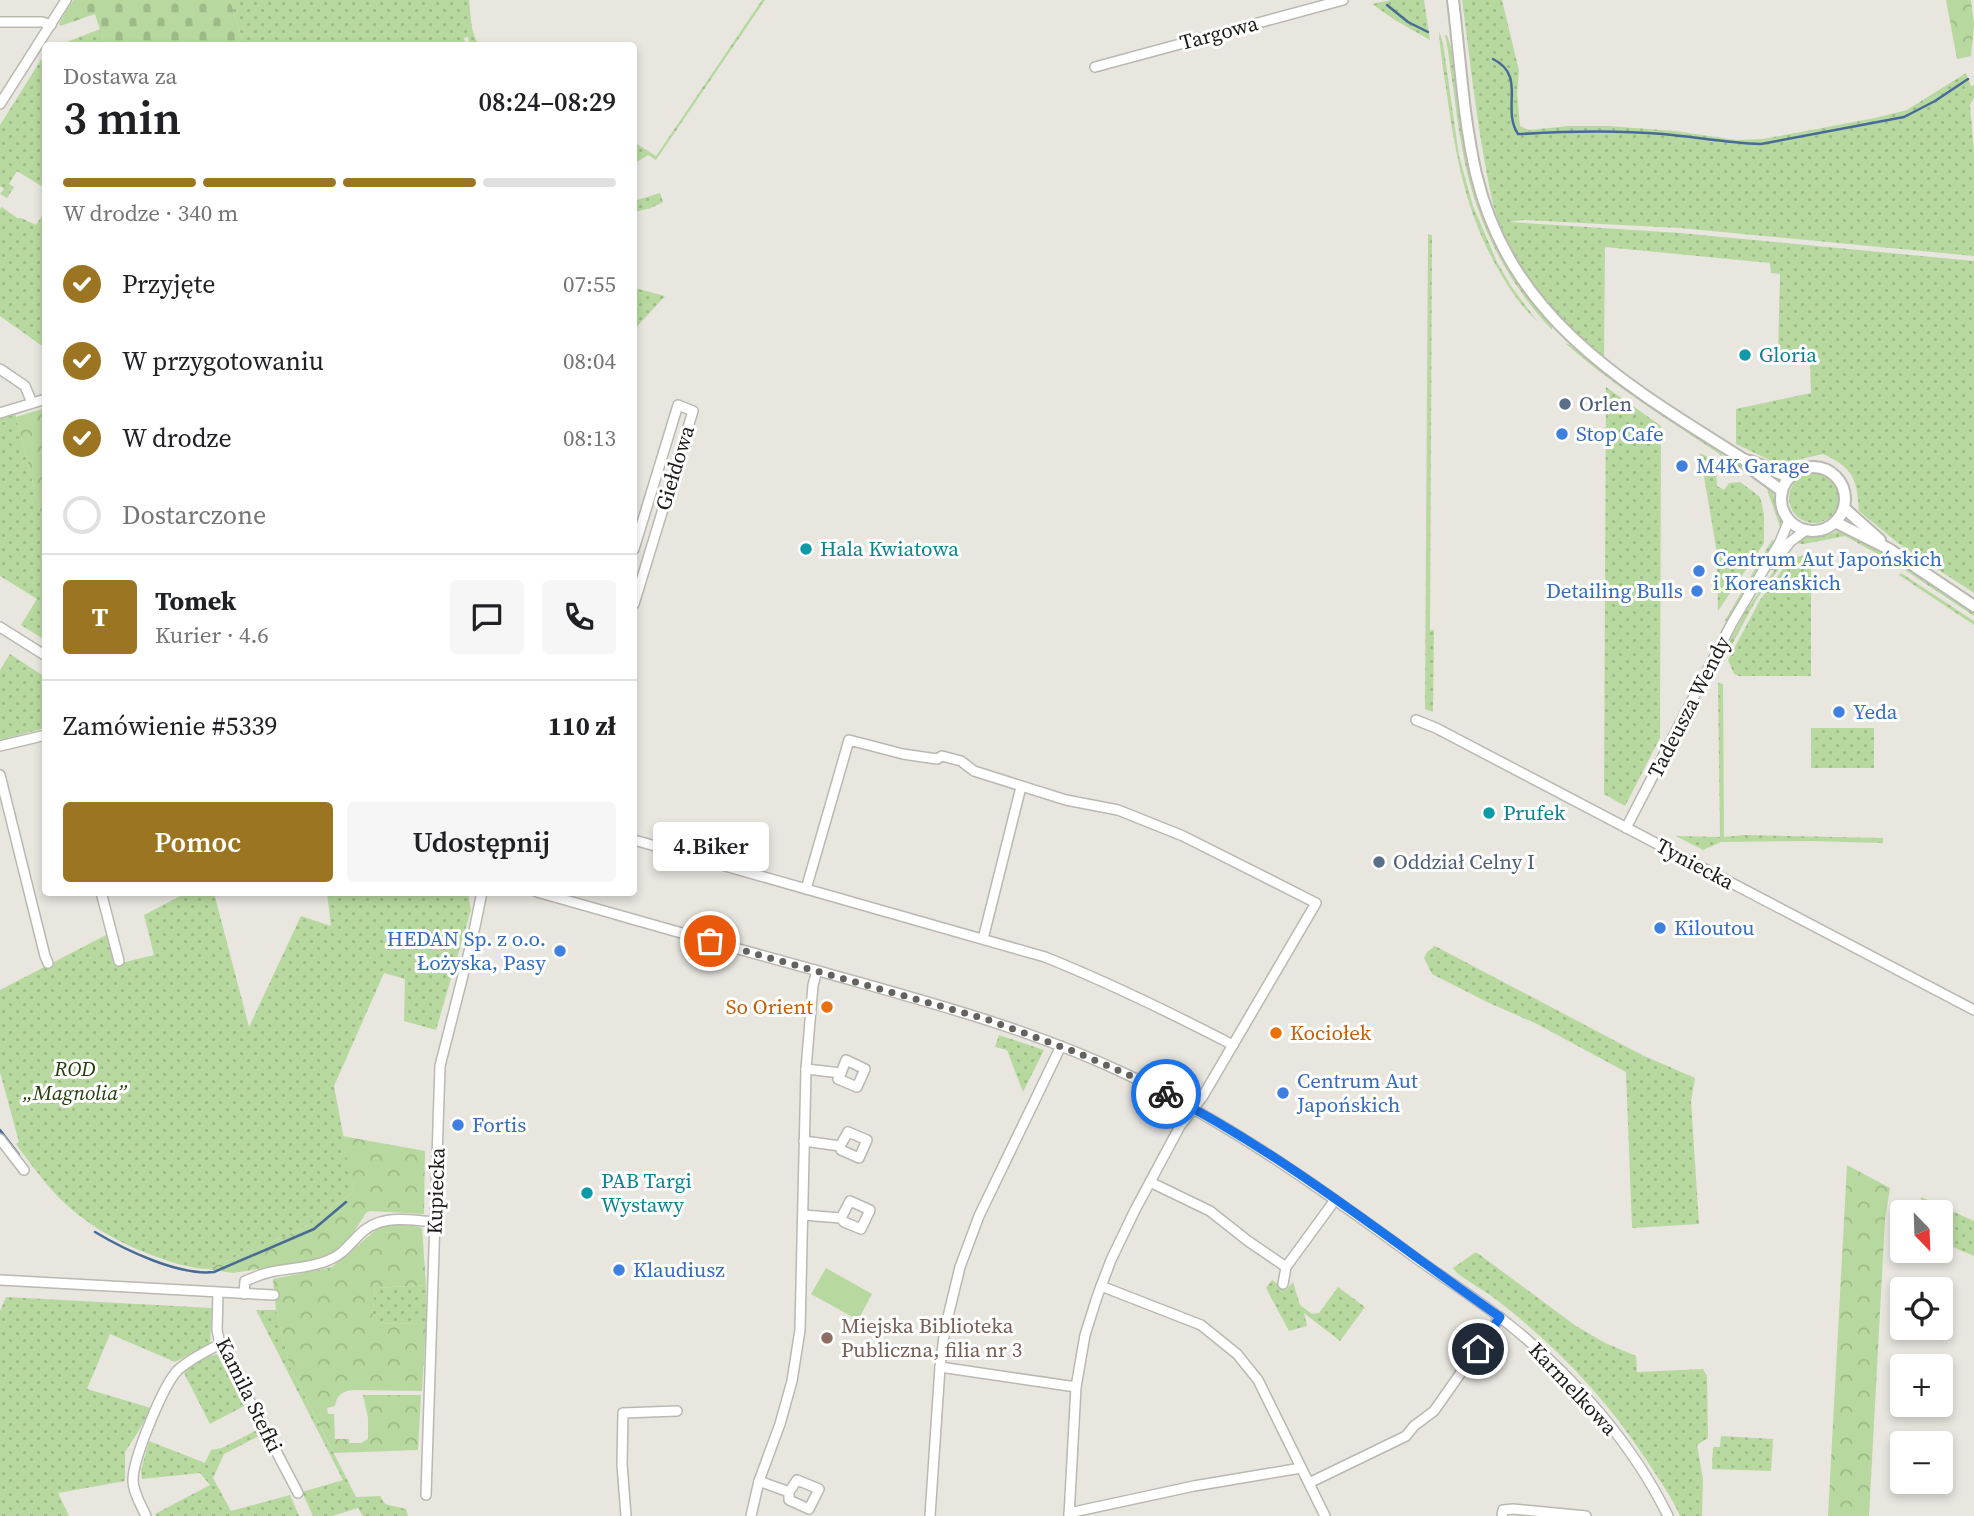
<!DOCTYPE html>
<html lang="pl">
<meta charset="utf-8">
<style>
body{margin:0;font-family:"Source Serif 4",serif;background:#f6f6f6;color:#202124;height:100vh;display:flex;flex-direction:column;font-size:26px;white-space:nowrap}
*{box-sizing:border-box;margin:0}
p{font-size:23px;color:#757577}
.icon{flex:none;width:38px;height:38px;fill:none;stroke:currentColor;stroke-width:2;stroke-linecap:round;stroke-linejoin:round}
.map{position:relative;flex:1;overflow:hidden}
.side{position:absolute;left:42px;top:42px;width:595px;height:854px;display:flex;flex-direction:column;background:#fff;border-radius:7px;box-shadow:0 4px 10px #0003}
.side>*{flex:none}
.needle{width:46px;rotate:157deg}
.tools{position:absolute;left:1890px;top:1200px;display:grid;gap:14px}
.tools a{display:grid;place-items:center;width:63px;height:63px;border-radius:7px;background:#fff;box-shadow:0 4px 10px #0003;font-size:35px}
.pin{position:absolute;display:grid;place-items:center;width:60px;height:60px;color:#fff;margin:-30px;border:4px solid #fff;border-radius:50%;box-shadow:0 2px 7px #0007}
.courier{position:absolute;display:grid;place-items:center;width:70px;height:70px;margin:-35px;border:5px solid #1a73e8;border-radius:50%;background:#fff;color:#222;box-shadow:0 2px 9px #0007}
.bubble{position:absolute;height:49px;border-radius:7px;background:#fff;box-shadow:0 4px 10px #0003;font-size:23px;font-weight:600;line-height:49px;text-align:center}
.head em{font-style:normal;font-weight:600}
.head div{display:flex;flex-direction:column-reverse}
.head{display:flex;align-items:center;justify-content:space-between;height:119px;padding:0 21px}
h1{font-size:46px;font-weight:600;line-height:52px}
.bar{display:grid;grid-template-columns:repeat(4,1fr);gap:10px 7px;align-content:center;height:84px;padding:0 21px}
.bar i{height:9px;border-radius:5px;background:#e0e0e0}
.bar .active{background:#9b7521}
.bar p{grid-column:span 4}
.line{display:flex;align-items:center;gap:18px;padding:0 21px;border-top:2px solid #e0e0e0}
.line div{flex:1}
.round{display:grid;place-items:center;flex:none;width:74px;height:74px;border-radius:7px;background:#f6f6f6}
ol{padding:0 21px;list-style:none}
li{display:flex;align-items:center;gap:21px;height:77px}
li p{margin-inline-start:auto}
li .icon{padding:7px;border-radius:50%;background:#9b7521;color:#fff;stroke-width:4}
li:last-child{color:#757577}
li i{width:38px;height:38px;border:4px solid #e0e0e0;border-radius:50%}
.button{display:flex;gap:14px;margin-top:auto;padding:14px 21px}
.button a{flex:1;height:80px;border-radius:7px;background:#9b7521;color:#fff;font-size:28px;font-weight:600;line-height:80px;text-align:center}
.button a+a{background:#f6f6f6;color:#202124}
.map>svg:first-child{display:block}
.grass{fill:url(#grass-dots)}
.forest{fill:url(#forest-crowns)}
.cemetery{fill:url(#cemetery-stones)}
.pitch{fill:#b7d99f}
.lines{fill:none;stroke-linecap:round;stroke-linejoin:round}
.stream{stroke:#486a96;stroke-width:2.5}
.minor-casing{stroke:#b9b8b1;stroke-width:12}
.major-casing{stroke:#b9b8b1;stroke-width:14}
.minor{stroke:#fff;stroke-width:9}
.major{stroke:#fff;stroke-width:10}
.done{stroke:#63625e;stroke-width:7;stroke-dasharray:0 12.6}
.route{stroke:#1a73e8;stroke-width:9}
.culture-dot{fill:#0f9aa8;stroke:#fff;stroke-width:2.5}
.service-dot{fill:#5c6f8a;stroke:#fff;stroke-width:2.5}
.shop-dot{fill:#3f7fe0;stroke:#fff;stroke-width:2.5}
.food-dot{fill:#e8710a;stroke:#fff;stroke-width:2.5}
.education-dot{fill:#8d6e63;stroke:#fff;stroke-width:2.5}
.labels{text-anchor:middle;stroke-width:6;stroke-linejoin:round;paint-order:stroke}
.street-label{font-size:21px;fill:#1c1b19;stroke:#fff}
.culture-label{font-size:21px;fill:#0d838f;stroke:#fff;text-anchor:start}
.service-label{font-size:21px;fill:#4e5e75;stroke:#fff;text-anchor:start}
.shop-label{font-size:21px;fill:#366cbe;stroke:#fff;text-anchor:start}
.food-label{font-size:21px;fill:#c56008;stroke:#fff;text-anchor:end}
.park-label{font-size:21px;font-style:italic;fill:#233e0a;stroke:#fff}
.education-label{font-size:21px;fill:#785e54;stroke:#fff;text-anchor:start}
</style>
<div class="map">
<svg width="1974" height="1516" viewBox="0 0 1974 1516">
<defs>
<pattern id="grass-dots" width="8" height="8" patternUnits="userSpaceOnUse" patternTransform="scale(1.75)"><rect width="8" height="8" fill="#b7d99f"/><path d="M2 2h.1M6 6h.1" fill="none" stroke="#9dba88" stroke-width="1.8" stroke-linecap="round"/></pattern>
<pattern id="forest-crowns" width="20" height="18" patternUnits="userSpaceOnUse" patternTransform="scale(1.75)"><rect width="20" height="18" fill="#b7d99f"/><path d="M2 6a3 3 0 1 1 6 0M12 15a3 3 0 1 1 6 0" fill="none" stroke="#9dba88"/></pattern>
<pattern id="cemetery-stones" width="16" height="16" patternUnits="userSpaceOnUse" patternTransform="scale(1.75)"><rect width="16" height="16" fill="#b7d99f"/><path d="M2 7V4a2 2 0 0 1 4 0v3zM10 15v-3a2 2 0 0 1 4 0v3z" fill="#9dba88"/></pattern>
</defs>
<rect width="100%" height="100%" fill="#e8e6df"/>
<g class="grass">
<path d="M230,0H469C471,14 470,35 480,45H470L468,37L464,38L466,46L244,45Z"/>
<path d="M762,0H765L656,160L648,155L634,164V142L656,156Z"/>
<path d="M1391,0H1424L1430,40L1395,20L1372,4Z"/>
<path d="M1462,0H1502L1519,71L1517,93L1520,126L1529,130L1569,126H1608L1675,131L1736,140L1763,139L1875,118L1907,110L1966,73L1971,86L1974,85V97L1970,105L1974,153V256L1680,228L1523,220L1510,222L1680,233L1974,261V593L1899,544L1859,511C1857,478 1853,468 1823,454L1778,464L1736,444V409L1811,393L1810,355L1778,359V357L1780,274L1771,273L1770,263L1605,247L1604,358C1567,326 1535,293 1512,249C1508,240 1501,230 1498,220C1491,200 1488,179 1484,158C1475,106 1469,53 1462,0Z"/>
<path d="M100,29L105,45H59Z"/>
<path d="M1439,31L1443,43L1459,156L1473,206L1497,262L1511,286L1537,321C1522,307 1511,292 1501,274C1467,218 1456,158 1447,95C1444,74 1440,51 1439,31Z"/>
<path d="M1445,35H1447L1451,47C1466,158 1474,238 1552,326V330C1504,279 1474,217 1462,148C1457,123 1455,98 1451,73C1449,60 1448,47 1445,35Z"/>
<path d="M45,55V195L41,192L43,187L17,171L9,184L14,187L7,198L0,194L4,189L0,186V125L41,60Z"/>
<path d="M660,193L663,202L651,208L634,212V201Z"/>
<path d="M2,207L17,218H21L36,225L45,211V348L0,316V209Z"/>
<path d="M1428,234L1432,235L1430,630H1434L1433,712L1425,709Z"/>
<path d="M635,288L665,296L634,330V291Z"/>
<path d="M1565,343L1570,345L1621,385L1723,455L1721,456L1718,453C1666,418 1612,385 1565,343Z"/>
<path d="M1606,387L1661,426L1660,738L1625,806L1604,794Z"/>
<path d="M15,413L45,530V640L21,625L37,599L0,576V418Z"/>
<path d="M1700,453L1716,461L1717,486L1724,490L1729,483L1740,482L1760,497L1764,514V543L1718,611L1717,553Z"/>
<path d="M1734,461L1771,487L1781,521V530L1767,489L1733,463Z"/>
<circle cx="1814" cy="498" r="25"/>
<path d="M1838,531L1850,533L1891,557L1892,562L1845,536L1804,544H1800L1797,541L1804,537L1825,536Z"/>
<path d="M1772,540L1775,541L1728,620L1724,622Z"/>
<path d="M1789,549L1790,554L1756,600L1722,663L1721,657L1745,612Z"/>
<path d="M1811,554V676H1739L1734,674L1728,660L1760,600L1791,558Z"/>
<path d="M1905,570H1911L1974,612V616Z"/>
<path d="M1901,573L1974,621V625L1899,575Z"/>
<path d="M10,654L45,677V728L0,740V670Z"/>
<path d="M1718,683L1723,684L1724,837L1744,835L1883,838V843L1812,841L1721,842L1703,850L1676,836L1720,837Z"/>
<rect x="1811" y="728" width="63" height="40"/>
<path d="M186,893H214L249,1027L301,916L331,926L327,893H468L471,910L436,1030L404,1021L405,979L384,973L334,1086L354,1192L304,1228L207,1269C188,1268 171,1262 154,1256C114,1241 78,1220 50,1188C38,1174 27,1159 16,1144L19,1142L0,1072V990L108,934L117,964L154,955L144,915Z"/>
<path d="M1435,946L1642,1055L1695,1078L1691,1101L1699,1224L1632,1228L1626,1072L1537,1024L1487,1002L1432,974L1424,958L1427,952Z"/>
<path d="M999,1035L1044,1050L1023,1092L1007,1050L995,1047Z"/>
<path d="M1921,1197L1974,1221V1256L1941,1242V1213H1921Z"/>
<path d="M1476,1252L1576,1326L1605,1343L1636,1356L1637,1372L1703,1369L1707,1376L1708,1438L1697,1445L1703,1479L1702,1516H1680C1672,1497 1658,1478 1647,1461C1606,1398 1556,1346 1497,1300C1484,1290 1470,1283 1457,1273L1453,1268Z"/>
<path d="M1272,1280L1286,1290L1293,1282L1300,1305L1312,1314L1319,1313L1338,1287L1365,1307L1340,1341L1304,1313L1307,1326L1289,1331L1266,1288Z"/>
<path d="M426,1285V1324L372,1323L375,1288Z"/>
<path d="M6,1297L212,1308L210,1344L175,1362L110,1334L87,1389L151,1408L138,1432L125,1452V1481L58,1493L69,1516H0V1311Z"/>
<path d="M256,1310H276L290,1367L356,1497L380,1496L385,1504L406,1509L408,1516H363L358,1508L332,1516H313L302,1492L343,1480Z"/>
<path d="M217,1354L244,1406L210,1424L184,1373C192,1363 205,1357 217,1354Z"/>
<path d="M257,1430L259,1436L224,1454L213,1478L231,1511L290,1495L299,1516H157L155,1514L210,1485L200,1473L142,1479L141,1470L149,1441L205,1463L211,1450L222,1448Z"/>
<path d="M1721,1436L1773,1439L1771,1471L1712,1469L1713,1447H1720Z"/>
</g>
<g class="forest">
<path d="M1946,0H1971L1974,25L1971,56L1957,59Z"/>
<path d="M45,408H46L45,530L16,417Z"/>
<path d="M342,1136L425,1151L424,1214L370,1211L366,1213L345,1246L328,1256L306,1261L233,1273L207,1269L304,1228L354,1192Z"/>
<path d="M1847,1165L1890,1188L1885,1219L1869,1516H1828Z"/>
<path d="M392,1224L414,1226L422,1228L426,1285L375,1288L372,1323L426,1324L422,1391L352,1390C341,1392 337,1395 335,1406L327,1408L328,1414H334L335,1439H349V1443H361L368,1439V1418L363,1395H421L418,1450L334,1453L290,1367L276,1310L273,1279L332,1267L377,1229Z"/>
</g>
<path class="cemetery" d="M73,0H230L244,45H105L95,14L60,26L59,23Z"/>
<path class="pitch" d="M826,1268L872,1294L858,1320L811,1294Z"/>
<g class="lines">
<g class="stream">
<path d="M1387,5L1408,22L1428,32"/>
<path d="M1493,59C1527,76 1501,108 1518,134H1522C1570,131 1616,130 1663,134C1696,137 1728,143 1761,144L1904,117L1935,101L1968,79"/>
<path d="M0,1130L19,1155"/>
<path d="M95,1232C125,1250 179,1276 214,1272L314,1229L346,1202"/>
</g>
<defs>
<g id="minor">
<path d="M0,22H42L51,25"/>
<path d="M1095,67L1343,0"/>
<path d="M0,104L66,0"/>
<path d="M0,369L25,386L32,403"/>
<path d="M0,413L46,399"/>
<path d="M634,549L678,405L693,411L634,604"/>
<path d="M1773,564L1790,542L1806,530"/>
<path d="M0,627L46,656"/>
<path d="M1416,720L1436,728L1974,1010"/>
<path d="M0,746L46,735"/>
<path d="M0,775L45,956L48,963"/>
<path d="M1626,828L1732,623L1780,542L1789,520"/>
<path d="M634,840L1045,957C1110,983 1171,1013 1233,1045"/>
<path d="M806,889L849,740L903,754L937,759L942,756L961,761L974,771L1066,800L1118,810L1183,836L1316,903L1203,1096L1180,1126L1135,1210L1111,1260L1097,1297L1085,1335L1076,1387L1069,1516"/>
<path d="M101,892L119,961"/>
<path d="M537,892C633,919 729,947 826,973C928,1002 1032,1029 1128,1075C1233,1125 1327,1193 1420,1261C1451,1283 1483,1303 1512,1327C1574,1377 1633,1444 1668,1516"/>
<path d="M983,939L1021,787"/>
<path d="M806,1069L841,1073L838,1079L857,1087L865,1069L846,1060L841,1073"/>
<path d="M0,1139L24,1170"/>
<path d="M804,1141L840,1146L841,1150L859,1158L867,1140L848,1132L840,1146"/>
<path d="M1150,1182L1210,1211L1248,1241L1286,1267L1335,1200"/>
<path d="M803,1215L841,1218L844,1222L861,1229L870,1210L850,1201L841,1218"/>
<path d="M0,1280L274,1295"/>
<path d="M1283,1284L1286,1267"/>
<path d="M1101,1286L1201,1325L1237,1354L1258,1380L1325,1516"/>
<path d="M218,1293L217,1330L220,1344L298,1493"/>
<path d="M244,1294L245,1281C250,1279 255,1277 260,1275C282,1267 307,1270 329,1260C342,1255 349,1245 358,1236C379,1213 407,1220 435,1222"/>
<path d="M940,1367L1076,1387"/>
<path d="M759,1481L789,1492V1500L809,1509L819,1489L797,1480L789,1492"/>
<path d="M1309,1483L1406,1436L1414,1426L1434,1411L1500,1317"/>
<path d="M426,1495L440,1066L473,936L482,892"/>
<path d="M1069,1513L1194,1486L1301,1468"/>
<path d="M146,1516C141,1505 133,1492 133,1480C133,1459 163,1385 178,1370C190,1359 207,1351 220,1344"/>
<path d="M626,1516L622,1464L623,1413L677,1411"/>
<path d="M751,1516L759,1481L780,1424L792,1381L800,1330L806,1069L813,985L817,971"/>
<path d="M930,1516L940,1367L945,1329L960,1267L979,1216L1061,1046"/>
<path d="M1502,1516L1503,1510L1513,1509L1586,1516"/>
</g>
<g id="major">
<path d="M1453,0C1460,58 1463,117 1476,174C1511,320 1627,386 1745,460C1761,463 1774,473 1790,477"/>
<path d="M1745,460L1749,467L1782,491"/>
<circle cx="1813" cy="499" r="32"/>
<path d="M1844,508L1880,540"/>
<path d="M1835,522L1889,549L1974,606"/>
</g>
</defs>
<use href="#minor" class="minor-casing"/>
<use href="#major" class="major-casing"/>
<use href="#minor" class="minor"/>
<use href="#major" class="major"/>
</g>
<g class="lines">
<path class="done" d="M710,941L986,1019L1073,1051L1127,1074L1166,1094"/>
<path class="route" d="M1166,1094C1285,1155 1391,1241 1500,1317L1478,1349"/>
</g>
<g class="culture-dot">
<circle cx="1745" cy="355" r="7"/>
<circle cx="806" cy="549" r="7"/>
<circle cx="1489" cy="813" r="7"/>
<circle cx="587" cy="1193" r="7"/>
</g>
<g class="service-dot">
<circle cx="1565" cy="404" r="7"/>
<circle cx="1379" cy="862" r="7"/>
</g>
<g class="shop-dot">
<circle cx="1562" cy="434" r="7"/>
<circle cx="1682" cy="466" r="7"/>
<circle cx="1699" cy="571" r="7"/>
<circle cx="1697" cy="591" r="7"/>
<circle cx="1839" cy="712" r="7"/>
<circle cx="1660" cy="928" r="7"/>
<circle cx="560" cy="951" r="7"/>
<circle cx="1283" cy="1093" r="7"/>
<circle cx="458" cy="1125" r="7"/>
<circle cx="619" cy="1270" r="7"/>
</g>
<g class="food-dot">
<circle cx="827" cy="1007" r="7"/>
<circle cx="1276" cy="1033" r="7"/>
</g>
<circle class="education-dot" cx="827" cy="1338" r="7"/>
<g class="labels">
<g class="street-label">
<text transform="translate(1219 33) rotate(-15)" y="7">Targowa</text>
<text transform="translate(675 468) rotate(-73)" y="7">Giełdowa</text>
<text transform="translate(1689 707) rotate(-63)" y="7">Tadeusza Wendy</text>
<text transform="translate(1695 864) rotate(28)" y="7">Tyniecka</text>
<text transform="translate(436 1191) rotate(-88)" y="7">Kupiecka</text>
<text transform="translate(1573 1389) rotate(47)" y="7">Karmelkowa</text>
<text transform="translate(249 1395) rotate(64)" y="7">Kamila Stefki</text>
</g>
<g class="culture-label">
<text x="1759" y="362">Gloria</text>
<text x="820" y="556">Hala Kwiatowa</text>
<text x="1503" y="820">Prufek</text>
<text x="601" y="1188">PAB Targi<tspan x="601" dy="24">Wystawy</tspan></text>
</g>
<g class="service-label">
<text x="1579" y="411">Orlen</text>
<text x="1393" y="869">Oddział Celny I</text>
</g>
<g class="shop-label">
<text x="1576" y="441">Stop Cafe</text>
<text x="1696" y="473">M4K Garage</text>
<text x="1713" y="566">Centrum Aut Japońskich<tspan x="1713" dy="24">i Koreańskich</tspan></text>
<text x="1683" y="598" text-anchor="end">Detailing Bulls</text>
<text x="1853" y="719">Yeda</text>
<text x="1674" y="935">Kiloutou</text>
<text x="546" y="946" text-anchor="end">HEDAN Sp. z o.o.<tspan x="546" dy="24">Łożyska, Pasy</tspan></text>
<text x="1297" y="1088">Centrum Aut<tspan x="1297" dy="24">Japońskich</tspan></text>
<text x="472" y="1132">Fortis</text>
<text x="633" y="1277">Klaudiusz</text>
</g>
<g class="food-label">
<text x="813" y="1014">So Orient</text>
<text x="1290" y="1040" text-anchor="start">Kociołek</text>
</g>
<g class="park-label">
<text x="75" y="1076">ROD<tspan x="75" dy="24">„Magnolia”</tspan></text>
</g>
<g class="education-label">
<text x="841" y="1333">Miejska Biblioteka<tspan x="841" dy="24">Publiczna, filia nr 3</tspan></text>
</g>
</g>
</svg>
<div class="tools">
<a><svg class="needle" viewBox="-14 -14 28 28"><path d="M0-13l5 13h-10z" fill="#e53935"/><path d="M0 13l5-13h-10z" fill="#757577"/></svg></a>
<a><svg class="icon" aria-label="locate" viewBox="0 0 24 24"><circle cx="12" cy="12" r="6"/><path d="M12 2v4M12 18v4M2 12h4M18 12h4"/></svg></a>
<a>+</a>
<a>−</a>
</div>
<div class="pin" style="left:710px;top:941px;background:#ea580c"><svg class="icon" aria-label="bag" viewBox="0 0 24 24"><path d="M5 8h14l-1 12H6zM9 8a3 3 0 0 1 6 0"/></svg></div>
<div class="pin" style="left:1478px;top:1349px;background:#1f2937"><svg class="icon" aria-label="home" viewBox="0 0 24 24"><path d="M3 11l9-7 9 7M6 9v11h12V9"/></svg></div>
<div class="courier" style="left:1166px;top:1094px"><svg class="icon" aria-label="bike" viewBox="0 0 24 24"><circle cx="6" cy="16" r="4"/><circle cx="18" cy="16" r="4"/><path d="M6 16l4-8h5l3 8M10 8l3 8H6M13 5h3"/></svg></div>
<div class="bubble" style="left:653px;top:822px;width:116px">4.Biker</div>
<section class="side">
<div class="head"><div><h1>3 min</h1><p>Dostawa za</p></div><em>08:24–08:29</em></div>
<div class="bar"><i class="active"></i><i class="active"></i><i class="active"></i><i></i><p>W drodze · 340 m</p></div>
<ol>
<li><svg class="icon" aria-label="check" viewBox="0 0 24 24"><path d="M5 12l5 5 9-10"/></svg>Przyjęte<p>07:55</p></li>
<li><svg class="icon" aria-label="check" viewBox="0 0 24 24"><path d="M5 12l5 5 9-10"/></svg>W przygotowaniu<p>08:04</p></li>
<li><svg class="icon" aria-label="check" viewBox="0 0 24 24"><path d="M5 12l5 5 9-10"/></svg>W drodze<p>08:13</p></li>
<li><i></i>Dostarczone</li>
</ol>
<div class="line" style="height:126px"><b class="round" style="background:#9b7521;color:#fff">T</b><div><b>Tomek</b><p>Kurier · 4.6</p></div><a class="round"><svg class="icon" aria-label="chat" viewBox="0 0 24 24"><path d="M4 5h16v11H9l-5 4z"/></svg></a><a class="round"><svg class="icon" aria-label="phone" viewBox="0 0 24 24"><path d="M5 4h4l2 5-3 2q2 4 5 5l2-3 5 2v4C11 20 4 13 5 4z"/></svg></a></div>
<div class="line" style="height:91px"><div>Zamówienie #5339</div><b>110 zł</b></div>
<div class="button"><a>Pomoc</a><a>Udostępnij</a></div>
</section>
</div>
